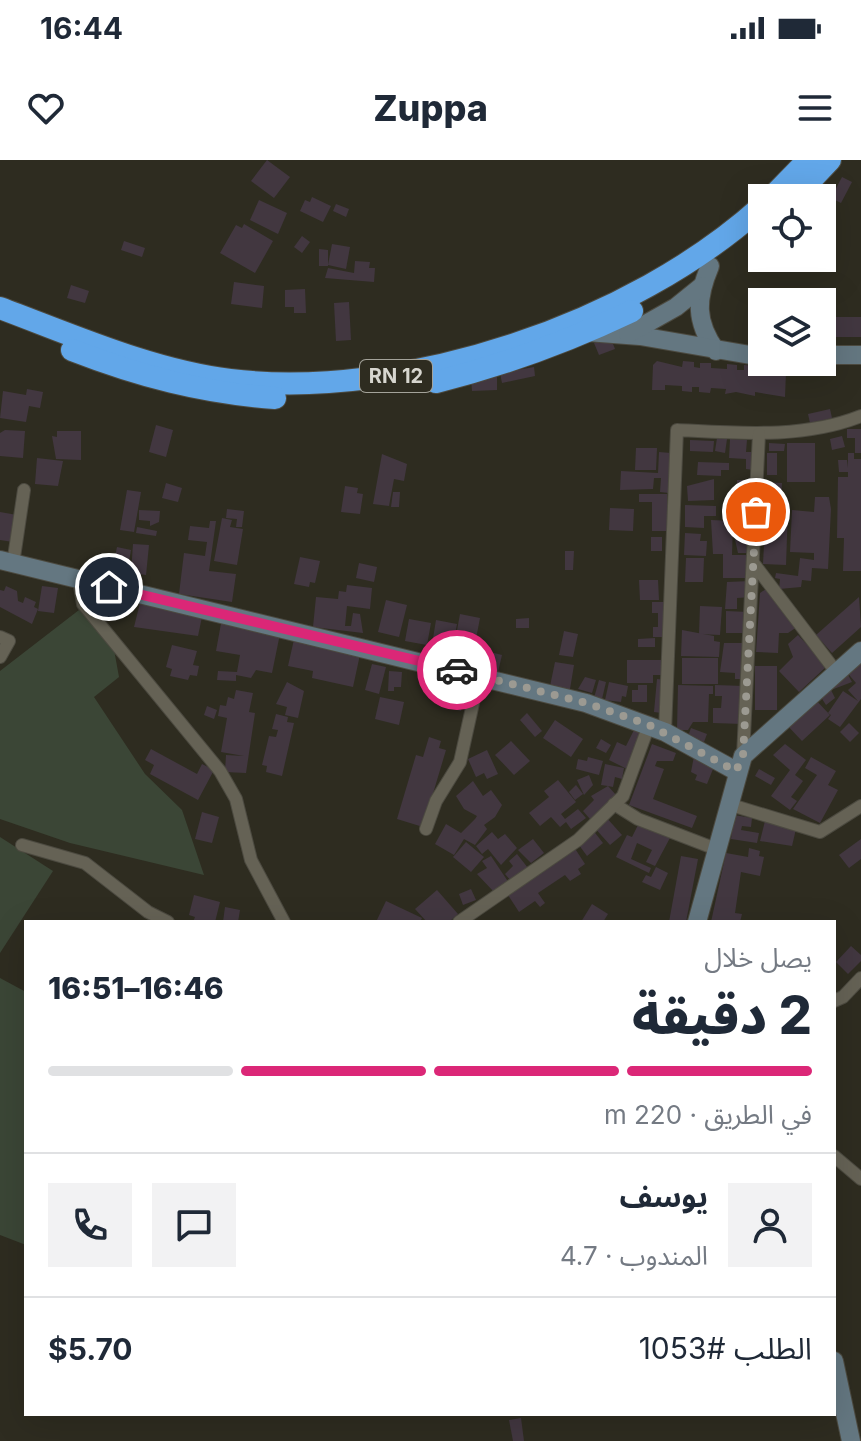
<!DOCTYPE html>
<html lang="ar">
<meta charset="utf-8">
<style>
body{margin:0;font-family:Inter,"Noto Sans Arabic",sans-serif;background:#f2f2f3;color:#1f2937;direction:rtl;height:100vh;display:flex;flex-direction:column;font-size:30px;white-space:nowrap}
*{box-sizing:border-box;margin:0}
p{font-size:26px;color:#747a83}
.icon{flex:none;width:44px;height:44px;fill:none;stroke:currentColor;stroke-width:2;stroke-linecap:round;stroke-linejoin:round}
.map{position:relative;flex:1;overflow:hidden;direction:ltr}
.drawer{position:absolute;left:24px;top:760px;width:812px;height:496px;display:flex;flex-direction:column;background:#fff;border-radius:0px;box-shadow:0 8px 32px #0002;direction:rtl}
.drawer>*{flex:none}
.controls{position:absolute;left:748px;top:24px;display:grid;gap:16px}
.controls a{display:grid;place-items:center;width:88px;height:88px;border-radius:0px;background:#fff;box-shadow:0 8px 32px #0002;font-size:40px}
.pin{position:absolute;display:grid;place-items:center;width:68px;height:68px;color:#fff;margin:-34px;border:4px solid #fff;border-radius:50%;box-shadow:0 2px 8px #0007}
.courier{position:absolute;display:grid;place-items:center;width:80px;height:80px;margin:-40px;border:6px solid #db2777;border-radius:50%;background:#fff;color:#222;box-shadow:0 2px 10px #0007}
.head em{font-style:normal;font-weight:800}
.head div{display:flex;flex-direction:column-reverse}
.head{display:flex;align-items:center;justify-content:space-between;height:136px;padding:0 24px}
h1{font-size:52px;font-weight:800;line-height:60px}
.bar{display:grid;grid-template-columns:repeat(4,1fr);gap:12px 8px;align-content:center;height:96px;padding:0 24px}
.bar i{height:10px;border-radius:6px;background:#e0e1e3}
.bar .current{background:#db2777}
.bar p{grid-column:span 4}
.line{display:flex;align-items:center;gap:20px;padding:0 24px;border-top:2px solid #e0e1e3}
.line div{flex:1}
.round{display:grid;place-items:center;flex:none;width:84px;height:84px;border-radius:0px;background:#f2f2f3}
.status{display:flex;justify-content:space-between;align-items:center;height:56px;padding:0 40px;background:#fff;direction:ltr}
.status svg{height:22px;fill:currentColor}
header{display:flex;justify-content:space-between;align-items:center;height:104px;padding:0 24px;background:#fff;font-size:36px;font-weight:800}
.map>svg:first-child{display:block}
.green{fill:#3b4636}
.building{fill:#423740}
.lines{fill:none;stroke-linecap:round;stroke-linejoin:round}
.street-casing{stroke:#4c4a40;stroke-width:14}
.secondary-casing{stroke:#4c4a40;stroke-width:20}
.highway-casing{stroke:#4c4a40;stroke-width:24}
.street{stroke:#656255;stroke-width:12}
.secondary{stroke:#647781;stroke-width:18}
.highway{stroke:#62a7e9;stroke-width:22}
.done{stroke:#9c9a92;stroke-width:8;stroke-dasharray:0 14.4}
.route{stroke:#db2777;stroke-width:10}
.labels{text-anchor:middle;stroke-width:6;stroke-linejoin:round;paint-order:stroke}
.shield{fill:#2e2c20;stroke:#a4a39a;stroke-width:2}
.shield-label{font-size:20px;font-weight:bold;fill:#d7d6cf}
</style>
<div class="status"><b>16:44</b><svg viewBox="0 0 49 12"><path d="M0 12V9h3v3zM5 12V6h3v6zM10 12V3h3v9zM15 12V0h3v12zM26 1h20v11H26zM47 4h2v5h-2z"/></svg></div>
<header><svg class="icon" aria-label="menu" viewBox="0 0 24 24"><path d="M4 6h16M4 12h16M4 18h16"/></svg>Zuppa<svg class="icon" aria-label="heart" viewBox="0 0 24 24"><path d="M12 20l-8-8c-3-5 5-10 8-4 3-6 11-1 8 4z"/></svg></header>
<div class="map">
<svg width="861" height="1281" viewBox="0 0 861 1281">
<rect width="100%" height="100%" fill="#2e2c20"/>
<g class="green">
<path d="M79,450L113,484L119,517L94,537L145,614L182,650L204,715L70,683L0,659V511Z"/>
<path d="M0,677L53,711L0,793Z"/>
<path d="M0,818L26,832V1085L0,1075Z"/>
</g>
<g class="building">
<path d="M267,0L290,17L274,38L251,21Z"/>
<path d="M842,17L852,22L841,43L831,38Z"/>
<path d="M312,37L331,46L323,62L300,51L305,40L310,42Z"/>
<path d="M259,40L287,53L278,74L250,60Z"/>
<path d="M336,44L349,49L346,57L333,51Z"/>
<path d="M244,64L273,81L255,113L220,93L236,65L242,68Z"/>
<path d="M302,76L310,82L302,93L294,87Z"/>
<path d="M124,81L145,88L142,97L121,90Z"/>
<path d="M332,84L350,87L346,109L328,105Z"/>
<path d="M319,89L328,90V106H319Z"/>
<path d="M788,98H807L790,108L785,100Z"/>
<path d="M355,101L370,102L369,108H375L374,122L325,118L328,108L354,113Z"/>
<path d="M234,122L264,126L262,148L231,144Z"/>
<path d="M71,125L89,131L85,143L67,138Z"/>
<path d="M305,129L306,153H294V147H285V130Z"/>
<path d="M349,142L351,180L336,181L334,143Z"/>
<rect x="822" y="157" width="39" height="20"/>
<path d="M749,158H762V178H750Z"/>
<path d="M610,176L615,189L599,195L594,183Z"/>
<path d="M657,201L682,207L683,201L694,202V207L700,208V203H711V208L727,209V204L737,205V210H744V205L756,206L755,211L782,207V212H786L785,237L755,232V236L736,232L725,234L726,229L711,228L710,233L699,232V227H692V232L682,231V226L665,225V230H652L653,205Z"/>
<path d="M534,207L535,216L502,223L500,213Z"/>
<path d="M497,217V230L472,231L471,218Z"/>
<path d="M27,229L43,232L40,248L29,246L26,262L0,258L3,231L26,235Z"/>
<path d="M830,249L832,258L810,263L808,254Z"/>
<path d="M156,265L173,270L166,297L149,292Z"/>
<path d="M847,269H861V293H855V278H847Z"/>
<path d="M5,270L25,271L23,298L0,296V273Z"/>
<path d="M57,271H81V300L56,299L52,276L57,277Z"/>
<path d="M842,276L845,287L832,290L830,279Z"/>
<path d="M717,278L727,279L725,293L715,291Z"/>
<path d="M730,279L747,280L746,292H755L754,310L746,309V299L729,298Z"/>
<path d="M690,280L714,281L713,292L690,291Z"/>
<path d="M769,283L785,284L784,291H769Z"/>
<rect x="787" y="283" width="28" height="39"/>
<path d="M636,288H657L656,310H635Z"/>
<path d="M659,292L671,293L669,333L660,332L661,318H654L653,329L620,330L621,311L658,313Z"/>
<rect x="767" y="293" width="10" height="22"/>
<path d="M848,293H854V299H861V411H843L844,378H837L838,317H848V312H839L838,300H847L848,308Z"/>
<path d="M382,294L407,304L404,321L394,319L389,346L373,344Z"/>
<path d="M37,298L63,301L58,326L35,324Z"/>
<path d="M698,302L729,303V310H721V316L697,315Z"/>
<path d="M714,319V340L688,341L687,326Z"/>
<rect x="737" y="320" width="16" height="16"/>
<path d="M764,322L782,323L781,345H773L774,337H764Z"/>
<path d="M166,323L182,328L178,342L162,338Z"/>
<path d="M345,326L358,328L357,333L363,334L360,354L341,352Z"/>
<path d="M127,330L141,332L134,372L120,370Z"/>
<path d="M393,332H400L399,347H391Z"/>
<path d="M639,334H667V371H652V342H639Z"/>
<path d="M815,337H829L831,349L828,409L812,408L811,421L802,420L801,427L779,429L780,419L775,418L776,413L798,416L800,398L814,400V393L790,392L792,350L814,352Z"/>
<path d="M736,339L752,340L746,373L735,370Z"/>
<path d="M685,345L716,346V356H704V368L685,367Z"/>
<path d="M766,347L788,348L786,405L763,404Z"/>
<path d="M610,348L634,349L633,371L609,370Z"/>
<path d="M227,349L244,351L242,367H236L237,359L226,358Z"/>
<path d="M139,350L160,351L159,362L150,366V361L139,360Z"/>
<path d="M0,352L17,355L13,382L0,380Z"/>
<path d="M222,358L232,360L230,367L243,369L237,405L214,401Z"/>
<path d="M711,360L733,361L732,395H750V418H723V394H713Z"/>
<path d="M210,361H216L209,411L236,414L232,442L179,434L184,393L205,396L207,382L188,380L190,366L209,368Z"/>
<path d="M137,367L157,371L156,376L136,373Z"/>
<path d="M685,373L701,374L700,381H707L706,396L684,395Z"/>
<path d="M734,375H749L750,393H738Z"/>
<rect x="651" y="377" width="11" height="14"/>
<path d="M133,384L149,385L146,415L131,413Z"/>
<path d="M117,387L131,390L126,419L111,416Z"/>
<path d="M565,391H574L573,410H565Z"/>
<path d="M300,397L320,401L315,423L310,422L309,427L294,424Z"/>
<path d="M686,398H704L703,422H685Z"/>
<path d="M359,403L377,407L374,422L356,418Z"/>
<path d="M639,420H658L659,440H640Z"/>
<path d="M751,421L752,437L737,438V449H725L727,422Z"/>
<path d="M347,425L372,428L370,449L347,446L345,466H351L353,453L360,454L363,473L313,467L316,437L338,439L339,431L346,432Z"/>
<path d="M6,426L17,431L18,441L23,443L25,437L36,442L34,447L38,449L32,464L0,447V430L4,431Z"/>
<path d="M42,426L58,428L54,453L38,451Z"/>
<path d="M769,427L797,467L788,473H779L778,493L756,492L760,433Z"/>
<path d="M859,437L861,467L832,493L816,475Z"/>
<path d="M141,439L203,452L198,476L134,467Z"/>
<path d="M386,440L407,445L399,477L378,472Z"/>
<path d="M652,442H667L666,477H653V467H658V453H652Z"/>
<path d="M700,446L722,447L720,475L699,474Z"/>
<path d="M726,451L748,452L747,473H726Z"/>
<path d="M460,454L480,458L471,505L456,502L459,488L454,487Z"/>
<path d="M222,458L281,469L272,513L256,510L251,518L236,515V521L217,520L218,511L237,512L240,495L216,491Z"/>
<path d="M529,458V468H516V459Z"/>
<path d="M409,459L431,463L427,485L405,481Z"/>
<path d="M436,460L457,464L451,496L441,494L440,499L430,497Z"/>
<path d="M682,470L714,476V481L720,482L719,497L681,496Z"/>
<path d="M564,471L578,474L573,497L559,495Z"/>
<path d="M295,475L361,490L353,527L312,518L313,511L288,506Z"/>
<path d="M798,475L827,506L799,532L779,511L793,497L788,484Z"/>
<path d="M655,478V487H638V479Z"/>
<path d="M724,483H746L745,519H735V513L720,512Z"/>
<path d="M172,485L197,491L193,505L199,506L197,516L190,515L188,520L170,516L172,509L166,507Z"/>
<path d="M486,491L502,495L498,512L482,508Z"/>
<path d="M861,496V539L840,567L828,559L831,555L828,553L843,531L858,541L848,530L856,523L845,510Z"/>
<rect x="682" y="498" width="36" height="26"/>
<path d="M627,500H666L665,515H653V523H627Z"/>
<path d="M555,502L574,505L569,535L549,531Z"/>
<path d="M372,504L386,507L379,534L365,530Z"/>
<rect x="755" y="506" width="22" height="44"/>
<path d="M389,511L402,512L401,527H394V531H388Z"/>
<path d="M847,513L852,522L831,530L835,538L826,545L817,531Z"/>
<path d="M585,517L596,520L592,533L578,529Z"/>
<path d="M443,519L467,524L461,551L437,545Z"/>
<path d="M657,519L666,520L662,553L654,552Z"/>
<path d="M599,520L606,522L602,539L594,538Z"/>
<path d="M287,522L304,531L298,558L285,555L287,547L276,544Z"/>
<path d="M609,522L628,526L626,537L622,536L621,542L605,540Z"/>
<path d="M638,525H647V542H632V530H638Z"/>
<path d="M678,525L713,526V534H709L708,562H693L688,570H677Z"/>
<path d="M715,525L744,526L743,564L713,563V548H721L722,536H715Z"/>
<path d="M236,530L253,533L249,552L255,553L246,613L225,612L226,595L244,596L221,592L227,558L218,556L220,545L226,546L228,537L234,539Z"/>
<path d="M380,537L404,542L399,565L375,559Z"/>
<path d="M813,537L830,555L802,581L785,563Z"/>
<path d="M207,546L217,550L214,559L204,555Z"/>
<path d="M527,553L542,571L535,577L520,560Z"/>
<path d="M276,554L288,557L287,562L294,563L282,616L266,612L267,606L262,605L269,576L276,577L278,570L272,569Z"/>
<path d="M555,560L583,579L571,597L543,578Z"/>
<path d="M849,563L859,573L850,582L840,572Z"/>
<path d="M635,568L645,573L627,609L609,600L617,582L626,586Z"/>
<path d="M691,568L707,574L704,582L688,576Z"/>
<path d="M429,577L441,581L439,588L446,590L423,667L397,659L416,595L423,597Z"/>
<path d="M601,579L611,585L606,593L596,588Z"/>
<path d="M511,581L530,601L514,615L495,595Z"/>
<path d="M652,584L676,593L673,601H657L655,606L664,609L653,639L697,656L692,668L629,645Z"/>
<path d="M785,584L806,600L795,615L803,621L791,637L797,641L790,650L771,636L790,610L773,595Z"/>
<path d="M151,589L197,614L202,604L214,610L198,640L150,614L154,605L145,600Z"/>
<path d="M487,590L498,614L487,619L484,613L476,617L468,599Z"/>
<path d="M694,596L715,604L707,624L695,620L697,615L691,612Z"/>
<path d="M588,597L603,601L599,615L576,609L578,599L587,601Z"/>
<path d="M811,597L836,611L828,625L838,630L820,663L793,649L817,615L805,608Z"/>
<path d="M605,604L624,608L622,619L615,617L613,627L608,626L616,635L590,659L583,651L594,640L591,636L608,626L601,625Z"/>
<path d="M759,609L775,618L771,625L755,616Z"/>
<path d="M589,615L593,625L584,635L577,620Z"/>
<path d="M558,620L576,642L561,654L565,659L578,649L586,658L571,669L566,662L560,667L551,657L540,666L529,653L549,637L544,631Z"/>
<path d="M473,621L483,636L491,630L502,645L495,657L484,665L487,669L475,685L464,679L454,695L435,684L446,664L461,673L475,659L477,656L464,649L456,636Z"/>
<path d="M576,625L583,634L575,640L569,632Z"/>
<path d="M202,652L219,657L212,683L195,679Z"/>
<path d="M734,655L752,658L751,667L742,666L741,670L759,673L757,683L731,679Z"/>
<path d="M605,656L622,675L610,685L593,666Z"/>
<path d="M765,661L796,669L792,686L760,681Z"/>
<path d="M638,665L671,676L655,706L646,702L652,690L637,683L631,699L651,708L649,713L616,697L627,675L632,677Z"/>
<path d="M592,669L603,683L587,696L576,681Z"/>
<path d="M492,672L498,679L505,674L517,688L501,705L488,689L482,694L476,686Z"/>
<path d="M533,679L544,693L531,703L518,690Z"/>
<path d="M861,679V699L849,708L839,695Z"/>
<path d="M466,682L484,697L471,712L453,697Z"/>
<path d="M574,687L585,704L578,709L581,714L570,721L565,715L538,733L545,743L540,747L535,741L519,752L506,732Z"/>
<path d="M749,688L760,691L759,696L764,697L760,716L741,712L735,753L742,754L740,762H711L726,693L748,697Z"/>
<path d="M517,694L528,708L512,722L505,714L513,706L509,701Z"/>
<path d="M491,696L509,723L494,732L477,714L487,708L482,701Z"/>
<path d="M681,696L698,699L686,762H669Z"/>
<path d="M656,707L668,713L660,730L642,722L646,715L651,717Z"/>
<path d="M471,729L476,740L463,745L459,734Z"/>
<path d="M437,730L458,754L449,762H427L415,749Z"/>
<path d="M194,735L220,742L215,762H193L195,757L189,755Z"/>
<path d="M386,741L422,758L420,762H376Z"/>
<path d="M592,744L608,754L603,762H581Z"/>
<path d="M225,747L240,750L238,762H223Z"/>
<path d="M851,786L861,795V801L848,814L836,802Z"/>
<path d="M521,1258L524,1281H513L509,1260Z"/>
</g>
<g class="lines">
<defs>
<g id="street">
<path d="M13,404L24,330"/>
<path d="M754,404L837,513"/>
<path d="M79,420L83,444L220,611L236,639L251,700L284,762"/>
<path d="M0,477L9,481L0,497"/>
<path d="M665,572L677,270C738,273 803,279 861,256"/>
<path d="M743,596L759,274"/>
<path d="M614,644L638,659L716,689"/>
<path d="M728,644L820,672L861,646"/>
<path d="M426,669L436,641L460,602L479,516"/>
<path d="M22,685L85,703L148,752L168,762"/>
<path d="M459,762L578,680L623,636L649,565"/>
<path d="M834,841L843,837L861,818"/>
<path d="M834,996L861,1019"/>
</g>
<g id="secondary">
<path d="M710,106C696,139 695,161 716,191"/>
<path d="M587,172L640,176L762,197"/>
<path d="M628,174L676,147L702,126"/>
<path d="M822,195H861"/>
<path d="M0,400L586,543L665,572L736,611"/>
<path d="M697,762L743,596L861,491"/>
<path d="M834,1201L851,1281"/>
</g>
<g id="highway">
<path d="M771,38L808,0"/>
<path d="M794,38L830,0"/>
<path d="M0,148C75,176 151,210 230,220C405,241 633,163 762,46"/>
<path d="M72,190C139,216 203,233 275,238"/>
<path d="M436,222C504,205 569,181 632,151"/>
</g>
</defs>
<use href="#street" class="street-casing"/>
<use href="#secondary" class="secondary-casing"/>
<use href="#highway" class="highway-casing"/>
<use href="#street" class="street"/>
<use href="#secondary" class="secondary"/>
<use href="#highway" class="highway"/>
</g>
<g class="lines">
<path class="done" d="M457,510L586,543L649,565L736,611L743,596L756,352"/>
<path class="route" d="M109,427L457,510"/>
</g>
<g class="labels">
<rect class="shield" x="360" y="200" width="72" height="32" rx="6"/>
<g class="shield-label">
<text x="396" y="223">RN 12</text>
</g>
</g>
</svg>
<div class="controls">
<a><svg class="icon" aria-label="locate" viewBox="0 0 24 24"><circle cx="12" cy="12" r="6"/><path d="M12 2v4M12 18v4M2 12h4M18 12h4"/></svg></a>
<a><svg class="icon" aria-label="layers" viewBox="0 0 24 24"><path d="M12 4l9 5-9 5-9-5zM3 14l9 5 9-5"/></svg></a>
</div>
<div class="pin" style="left:756px;top:352px;background:#ea580c"><svg class="icon" aria-label="bag" viewBox="0 0 24 24"><path d="M5 8h14l-1 12H6zM9 8a3 3 0 0 1 6 0"/></svg></div>
<div class="pin" style="left:109px;top:427px;background:#1f2937"><svg class="icon" aria-label="home" viewBox="0 0 24 24"><path d="M3 11l9-7 9 7M6 9v11h12V9"/></svg></div>
<div class="courier" style="left:457px;top:510px"><svg class="icon" aria-label="car" viewBox="0 0 24 24"><path d="M5 17H2v-5l4-1 3-4h7l3 4 3 1v5h-3M9 17h6M6 11h13"/><circle cx="7" cy="17" r="2"/><circle cx="17" cy="17" r="2"/></svg></div>
<section class="drawer">
<div class="head"><div><h1>2 دقيقة</h1><p>يصل خلال</p></div><em>16:46–16:51</em></div>
<div class="bar"><i class="current"></i><i class="current"></i><i class="current"></i><i></i><p>في الطريق · 220 m</p></div>
<div class="line" style="height:144px"><a class="round"><svg class="icon" aria-label="person" viewBox="0 0 24 24"><circle cx="12" cy="8" r="4"/><path d="M4 21q1-7 8-7t8 7"/></svg></a><div><b>يوسف</b><p>المندوب · 4.7</p></div><a class="round"><svg class="icon" aria-label="chat" viewBox="0 0 24 24"><path d="M4 5h16v11H9l-5 4z"/></svg></a><a class="round"><svg class="icon" aria-label="phone" viewBox="0 0 24 24"><path d="M5 4h4l2 5-3 2q2 4 5 5l2-3 5 2v4C11 20 4 13 5 4z"/></svg></a></div>
<div class="line" style="height:104px"><div>الطلب #1053</div><b>$5.70</b></div>
</section>
</div>
